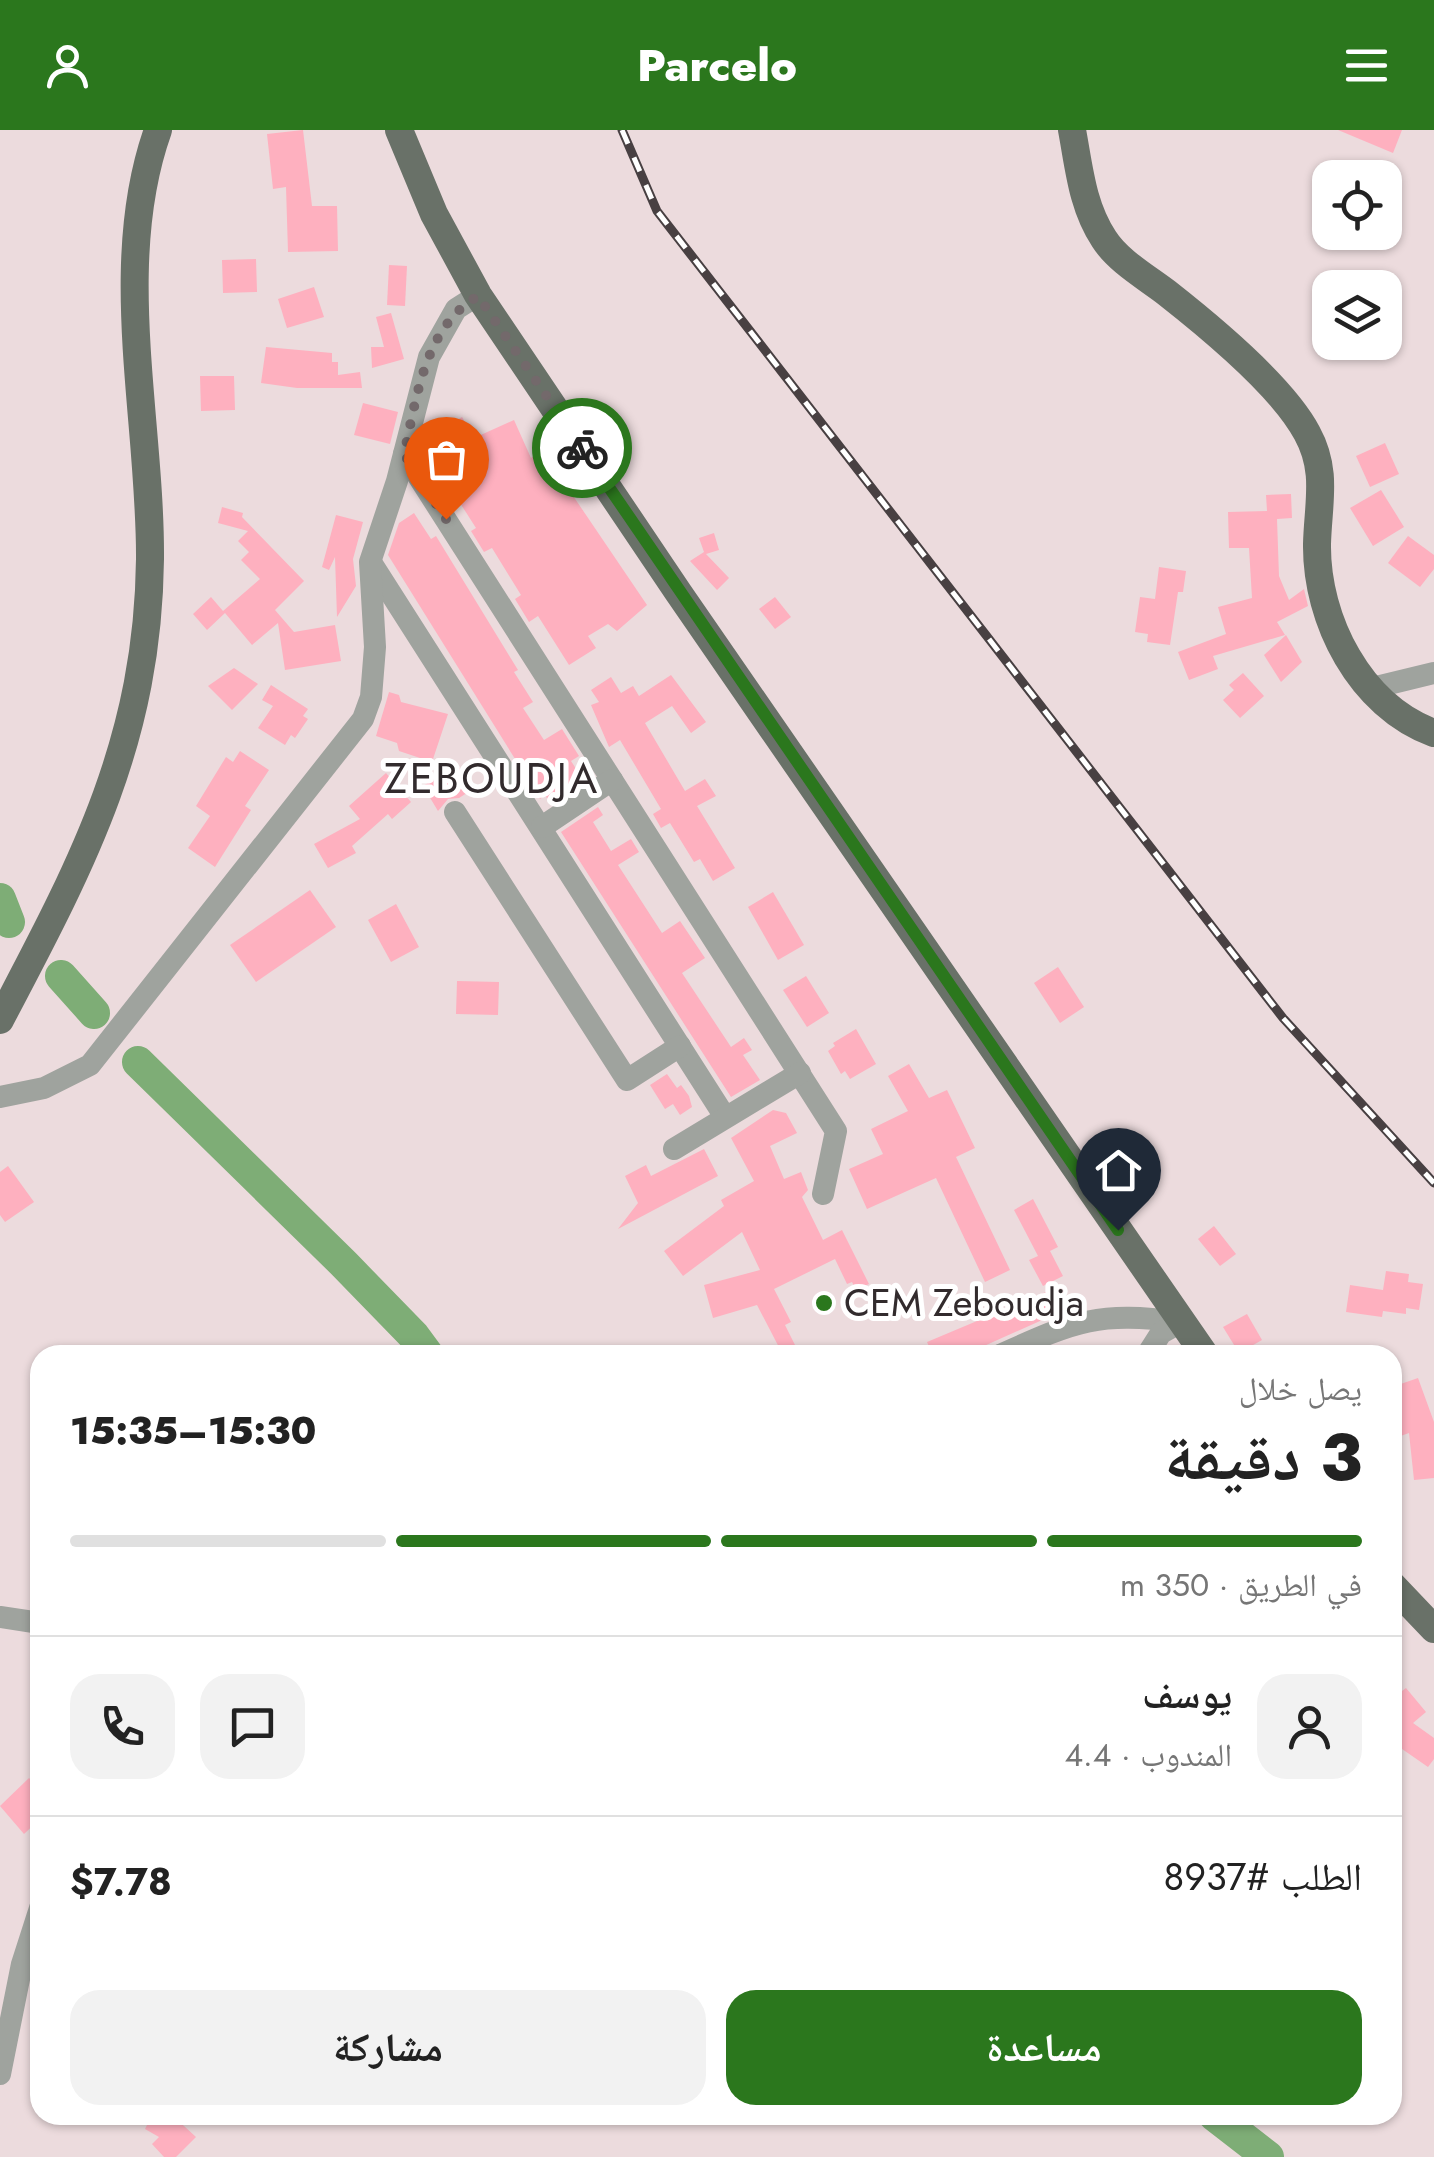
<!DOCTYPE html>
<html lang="ar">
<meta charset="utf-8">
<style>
body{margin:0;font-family:Jost,"Noto Naskh Arabic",sans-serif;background:#f2f2f2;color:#222;direction:rtl;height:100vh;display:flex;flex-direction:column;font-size:38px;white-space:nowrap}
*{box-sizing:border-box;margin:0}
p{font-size:32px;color:#767676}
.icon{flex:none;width:55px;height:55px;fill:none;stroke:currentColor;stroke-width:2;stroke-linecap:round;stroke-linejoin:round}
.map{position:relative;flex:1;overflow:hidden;direction:ltr}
.details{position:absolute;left:30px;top:1215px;width:1372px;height:780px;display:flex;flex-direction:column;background:#fff;border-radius:30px;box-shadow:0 2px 8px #0004;direction:rtl}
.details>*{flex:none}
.fabs{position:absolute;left:1312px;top:30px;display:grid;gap:20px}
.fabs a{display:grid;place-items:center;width:90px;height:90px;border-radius:20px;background:#fff;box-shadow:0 2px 8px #0004;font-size:50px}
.pin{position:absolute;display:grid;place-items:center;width:85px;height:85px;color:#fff;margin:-102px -42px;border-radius:50% 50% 50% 0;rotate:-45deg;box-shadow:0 0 10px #0007}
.pin .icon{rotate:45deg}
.courier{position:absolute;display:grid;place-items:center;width:100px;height:100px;margin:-50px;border:8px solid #2b771d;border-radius:50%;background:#fff;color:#222;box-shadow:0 2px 12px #0007}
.overview em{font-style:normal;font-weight:800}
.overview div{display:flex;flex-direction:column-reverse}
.overview{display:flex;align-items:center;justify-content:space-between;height:170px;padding:0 40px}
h1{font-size:65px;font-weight:800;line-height:75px}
.bar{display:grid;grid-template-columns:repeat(4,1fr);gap:15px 10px;align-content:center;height:120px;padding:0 40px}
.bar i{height:12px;border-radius:8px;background:#e0e0e0}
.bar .on{background:#2b771d}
.bar p{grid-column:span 4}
.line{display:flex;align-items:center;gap:25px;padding:0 40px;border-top:2px solid #e0e0e0}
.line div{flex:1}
.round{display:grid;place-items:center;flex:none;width:105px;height:105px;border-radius:30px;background:#f2f2f2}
.button{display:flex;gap:20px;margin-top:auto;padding:20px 40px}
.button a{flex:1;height:115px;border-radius:30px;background:#2b771d;color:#fff;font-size:40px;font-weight:800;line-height:115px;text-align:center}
.button a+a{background:#f2f2f2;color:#222}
header{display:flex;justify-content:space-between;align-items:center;height:130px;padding:0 40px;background:#2b771d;color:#fff;font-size:45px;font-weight:800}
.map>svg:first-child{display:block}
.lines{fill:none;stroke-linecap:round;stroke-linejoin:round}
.river{stroke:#7ead76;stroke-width:32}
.building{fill:#feb0bf}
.minor{stroke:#9fa39e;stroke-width:22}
.major{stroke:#697168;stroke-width:28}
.rail-casing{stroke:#484042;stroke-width:9}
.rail{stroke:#fff;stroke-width:5;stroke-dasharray:15;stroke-linecap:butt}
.done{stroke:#73696b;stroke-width:10;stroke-dasharray:0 18}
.route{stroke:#2b771d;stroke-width:12}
.poi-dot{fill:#2b771d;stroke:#fff;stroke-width:4}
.labels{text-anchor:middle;stroke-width:10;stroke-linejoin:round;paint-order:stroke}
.poi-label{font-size:38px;fill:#322b2d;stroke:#fff;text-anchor:start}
.quarter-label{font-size:42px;letter-spacing:2.5px;fill:#322b2d;stroke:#fff}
</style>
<header><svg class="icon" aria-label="menu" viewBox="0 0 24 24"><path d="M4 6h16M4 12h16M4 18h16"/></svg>Parcelo<svg class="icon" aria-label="person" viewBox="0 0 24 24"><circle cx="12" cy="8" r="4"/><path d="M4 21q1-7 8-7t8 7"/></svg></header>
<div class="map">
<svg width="1434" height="2027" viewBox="0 0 1434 2027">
<rect width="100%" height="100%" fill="#ecdbdd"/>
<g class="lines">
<g class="river">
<path d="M0,769L9,792"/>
<path d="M61,846L94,883"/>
<path d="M138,932L344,1134L414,1206L428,1225"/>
<path d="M1214,1985L1268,2027"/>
</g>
</g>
<g class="building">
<path d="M303,0L312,76H337L338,121L288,122L286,57L273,59L267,4Z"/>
<path d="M1338,0H1402L1393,23Z"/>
<path d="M256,129L257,162L223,163L222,130Z"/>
<path d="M389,135L407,136L405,176L387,175Z"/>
<path d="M314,157L324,187L287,198L278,169Z"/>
<path d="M391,183L404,229L372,238L371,217H384L376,187Z"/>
<path d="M266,217L332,223V232H338V245L360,242L362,258H297L261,253Z"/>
<path d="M200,246H234L235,280L201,281Z"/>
<path d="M363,273L398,282L390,314L354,305Z"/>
<path d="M462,287L474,308L514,290L531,328L542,320L647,475L617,501L608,494L588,506L596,518L569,535L538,486L529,492L515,469L521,465L492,418L484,422L471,401L476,398L453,362L457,359L449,346L466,335L444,298Z"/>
<path d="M1385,313L1399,344L1370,357L1356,326Z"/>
<path d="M1381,360L1404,397L1373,416L1350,378Z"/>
<path d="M1291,364L1292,388L1277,389L1279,446L1289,470L1304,459L1308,476L1277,492L1285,505L1213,526L1218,539L1189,550L1178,522L1226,504L1218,477L1252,468L1249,418H1229L1228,382L1267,381L1266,365Z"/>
<path d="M222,377L243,383L242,387L304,451L275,480L294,502L335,495L341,531L285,540L278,493L252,515L225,483L207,500L193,484L211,467L223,481L260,449L241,430L249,422L238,411L248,401L218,393Z"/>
<path d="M414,383L431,409L436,406L518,540L514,542L533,572L523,578L544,610L562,599L579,626L571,631L584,651L550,673L545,665L540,669L388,425L399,393Z"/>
<path d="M336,385L363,392L353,429L356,456L337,487L335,427L329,440L322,437Z"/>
<path d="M714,403L719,420L706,424L729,448L717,460L690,431L704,422L699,408Z"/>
<path d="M1408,406L1434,425V439L1420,457L1388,433Z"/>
<path d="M1159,437L1186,441L1183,462H1178L1170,515L1147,512L1148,504L1135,502L1140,467L1155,469Z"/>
<path d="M775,467L791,487L775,499L759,479Z"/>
<path d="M1286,505L1302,532L1281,552L1264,525Z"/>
<path d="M234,538L258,554L232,580L208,556Z"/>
<path d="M1243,543L1264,566L1240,588L1223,570L1234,560L1229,555Z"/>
<path d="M671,545L706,592L691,603L672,576L645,593L685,661L705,649L716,666L697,676L735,738L713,751L700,729L694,732L670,693L661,698L653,684L661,679L620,610L609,617L591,575L599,572L591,560L611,547L621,563L633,556L639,566Z"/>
<path d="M271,555L308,579L303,586L308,589L295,608L291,605L285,615L258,598L273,576L262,570Z"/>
<path d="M389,562L399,565L401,572L448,584L432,632L399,621L397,613L376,606Z"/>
<path d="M240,621L269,640L245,676L251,680L215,737L188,718L210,686L196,676L226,627L233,632Z"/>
<path d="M457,634L473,659L459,668L448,669L438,681L423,656Z"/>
<path d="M386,643L411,672L392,689L388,684L352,716L356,723L328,738L314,714L360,689L349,676Z"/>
<path d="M598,677L603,685L593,692L611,721L631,709L639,722L618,735L662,803L680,791L705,828L682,843L731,917L744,908L752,920L743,925L760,950L731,967L561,702Z"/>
<path d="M310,760L336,797L256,852L230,815Z"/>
<path d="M773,762L804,815L778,830L748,777Z"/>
<path d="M396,774L419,817L391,832L368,790Z"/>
<path d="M1058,837L1084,877L1060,893L1034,853Z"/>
<path d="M806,846L829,883L807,897L783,860Z"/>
<path d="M457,851L499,852L498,885L456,884Z"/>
<path d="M856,899L876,934L850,949L845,941L841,944L828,921L835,916L833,913Z"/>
<path d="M909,934L929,968L947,960L975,1018L956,1027L1010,1140L985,1152L936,1048L867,1079L849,1039L883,1024L871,999L908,981L888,946Z"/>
<path d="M667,944L677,958L681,955L689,966L692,977L680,985L673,974L665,979L650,955Z"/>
<path d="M773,980L786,983L797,1003L770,1016L784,1049L801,1042L808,1060L802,1067L823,1110L842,1100L869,1154L856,1160L852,1152L847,1154L835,1129L774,1159L791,1192L785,1195L800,1225H783L757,1175L713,1188L704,1155L760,1140L742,1102L683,1146L664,1121L724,1076L721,1070L754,1051L731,1008Z"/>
<path d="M704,1019L718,1046L618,1099L638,1073L625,1046L646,1035L651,1046Z"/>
<path d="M8,1036L34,1072L5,1092L0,1085V1042Z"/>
<path d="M1033,1069L1058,1117L1050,1121L1063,1146L1043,1156L1029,1130L1038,1126L1014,1080Z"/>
<path d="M1214,1096L1236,1124L1220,1136L1198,1109Z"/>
<path d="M1386,1141L1409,1144L1408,1152L1423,1154L1419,1180L1406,1178V1184L1383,1181L1382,1187L1346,1182L1350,1155L1383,1160Z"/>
<path d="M1046,1162L1053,1180L1047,1183L1049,1187L964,1225H933L927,1212Z"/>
<path d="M1247,1184L1262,1210L1239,1223L1223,1197Z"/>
<path d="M1418,1248L1434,1292V1348L1414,1350L1409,1303L1395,1308L1392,1300V1257Z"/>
<path d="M1392,1549L1402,1561L1406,1558L1426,1582L1413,1593L1434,1608V1629L1428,1637L1392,1612Z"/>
<path d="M29,1648L40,1659V1689L24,1704L0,1676Z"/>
<path d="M152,1985H172L196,2007L176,2027H164L152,2014L159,2007L145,1999Z"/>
</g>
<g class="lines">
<g class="minor">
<path d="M404,324L836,1001L823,1064"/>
<path d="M372,434L725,987"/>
<path d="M1368,559L1434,543"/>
<path d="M455,682L627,950L680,916"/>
<path d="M542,697L612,650"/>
<path d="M0,967L44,958L90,935L363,589L371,567L375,517L370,432L397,351L429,227L456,179L478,165"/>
<path d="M674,1019L800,943"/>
<path d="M1000,1225C1076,1191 1097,1181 1181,1192"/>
<path d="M1147,1225L1161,1203L1181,1192"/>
<path d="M0,1487L40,1493"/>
<path d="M0,1944L22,1834L40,1778"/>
</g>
<g class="major">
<path d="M399,0L434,84L478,165L678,462L1205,1225"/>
<path d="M1072,0C1079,37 1082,76 1104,109C1118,131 1146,147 1167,163C1209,196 1282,256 1307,303C1328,341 1318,373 1317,414C1316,490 1360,576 1434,603"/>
<path d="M0,890C82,734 148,612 150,429C151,291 110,134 158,0"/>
<path d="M1392,1455L1434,1499"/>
</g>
<defs>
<path id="rail" d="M622,0L657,81L1283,888L1434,1053"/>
</defs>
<use href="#rail" class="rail-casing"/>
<use href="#rail" class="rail"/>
</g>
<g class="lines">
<path class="done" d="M446,389L404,324C417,267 424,198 478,166L582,318"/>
<path class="route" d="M582,318L1118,1100"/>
</g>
<circle class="poi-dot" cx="824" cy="1173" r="10"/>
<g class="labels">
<g class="poi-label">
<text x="844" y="1186">CEM Zeboudja</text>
</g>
<g class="quarter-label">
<text x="492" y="663">ZEBOUDJA</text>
</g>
</g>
</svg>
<div class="fabs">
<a><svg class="icon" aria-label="locate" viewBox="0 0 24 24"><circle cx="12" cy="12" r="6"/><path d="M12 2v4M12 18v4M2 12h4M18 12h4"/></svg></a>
<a><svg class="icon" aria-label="layers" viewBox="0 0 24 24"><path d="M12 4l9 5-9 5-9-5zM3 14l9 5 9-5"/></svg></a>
</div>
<div class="pin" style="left:446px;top:389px;background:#ea580c"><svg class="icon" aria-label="bag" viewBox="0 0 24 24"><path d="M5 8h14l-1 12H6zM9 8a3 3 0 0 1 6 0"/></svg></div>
<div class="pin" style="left:1118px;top:1100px;background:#1f2937"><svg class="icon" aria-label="home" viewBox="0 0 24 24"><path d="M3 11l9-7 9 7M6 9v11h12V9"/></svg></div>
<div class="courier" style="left:582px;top:318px"><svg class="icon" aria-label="bike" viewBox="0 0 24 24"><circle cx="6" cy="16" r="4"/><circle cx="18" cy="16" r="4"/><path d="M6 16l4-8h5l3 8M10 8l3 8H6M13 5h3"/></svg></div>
<section class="details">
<div class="overview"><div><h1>3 دقيقة</h1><p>يصل خلال</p></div><em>15:30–15:35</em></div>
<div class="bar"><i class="on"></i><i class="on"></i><i class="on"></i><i></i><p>في الطريق · 350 m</p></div>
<div class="line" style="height:180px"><a class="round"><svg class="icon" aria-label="person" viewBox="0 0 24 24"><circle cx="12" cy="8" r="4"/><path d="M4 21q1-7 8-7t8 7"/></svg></a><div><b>يوسف</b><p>المندوب · 4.4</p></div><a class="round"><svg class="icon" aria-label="chat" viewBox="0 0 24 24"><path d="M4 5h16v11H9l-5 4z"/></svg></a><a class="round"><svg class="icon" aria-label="phone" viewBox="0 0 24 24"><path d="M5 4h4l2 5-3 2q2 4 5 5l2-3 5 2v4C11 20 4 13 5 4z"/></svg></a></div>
<div class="line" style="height:130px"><div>الطلب #8937</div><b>$7.78</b></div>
<div class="button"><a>مساعدة</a><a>مشاركة</a></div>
</section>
</div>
